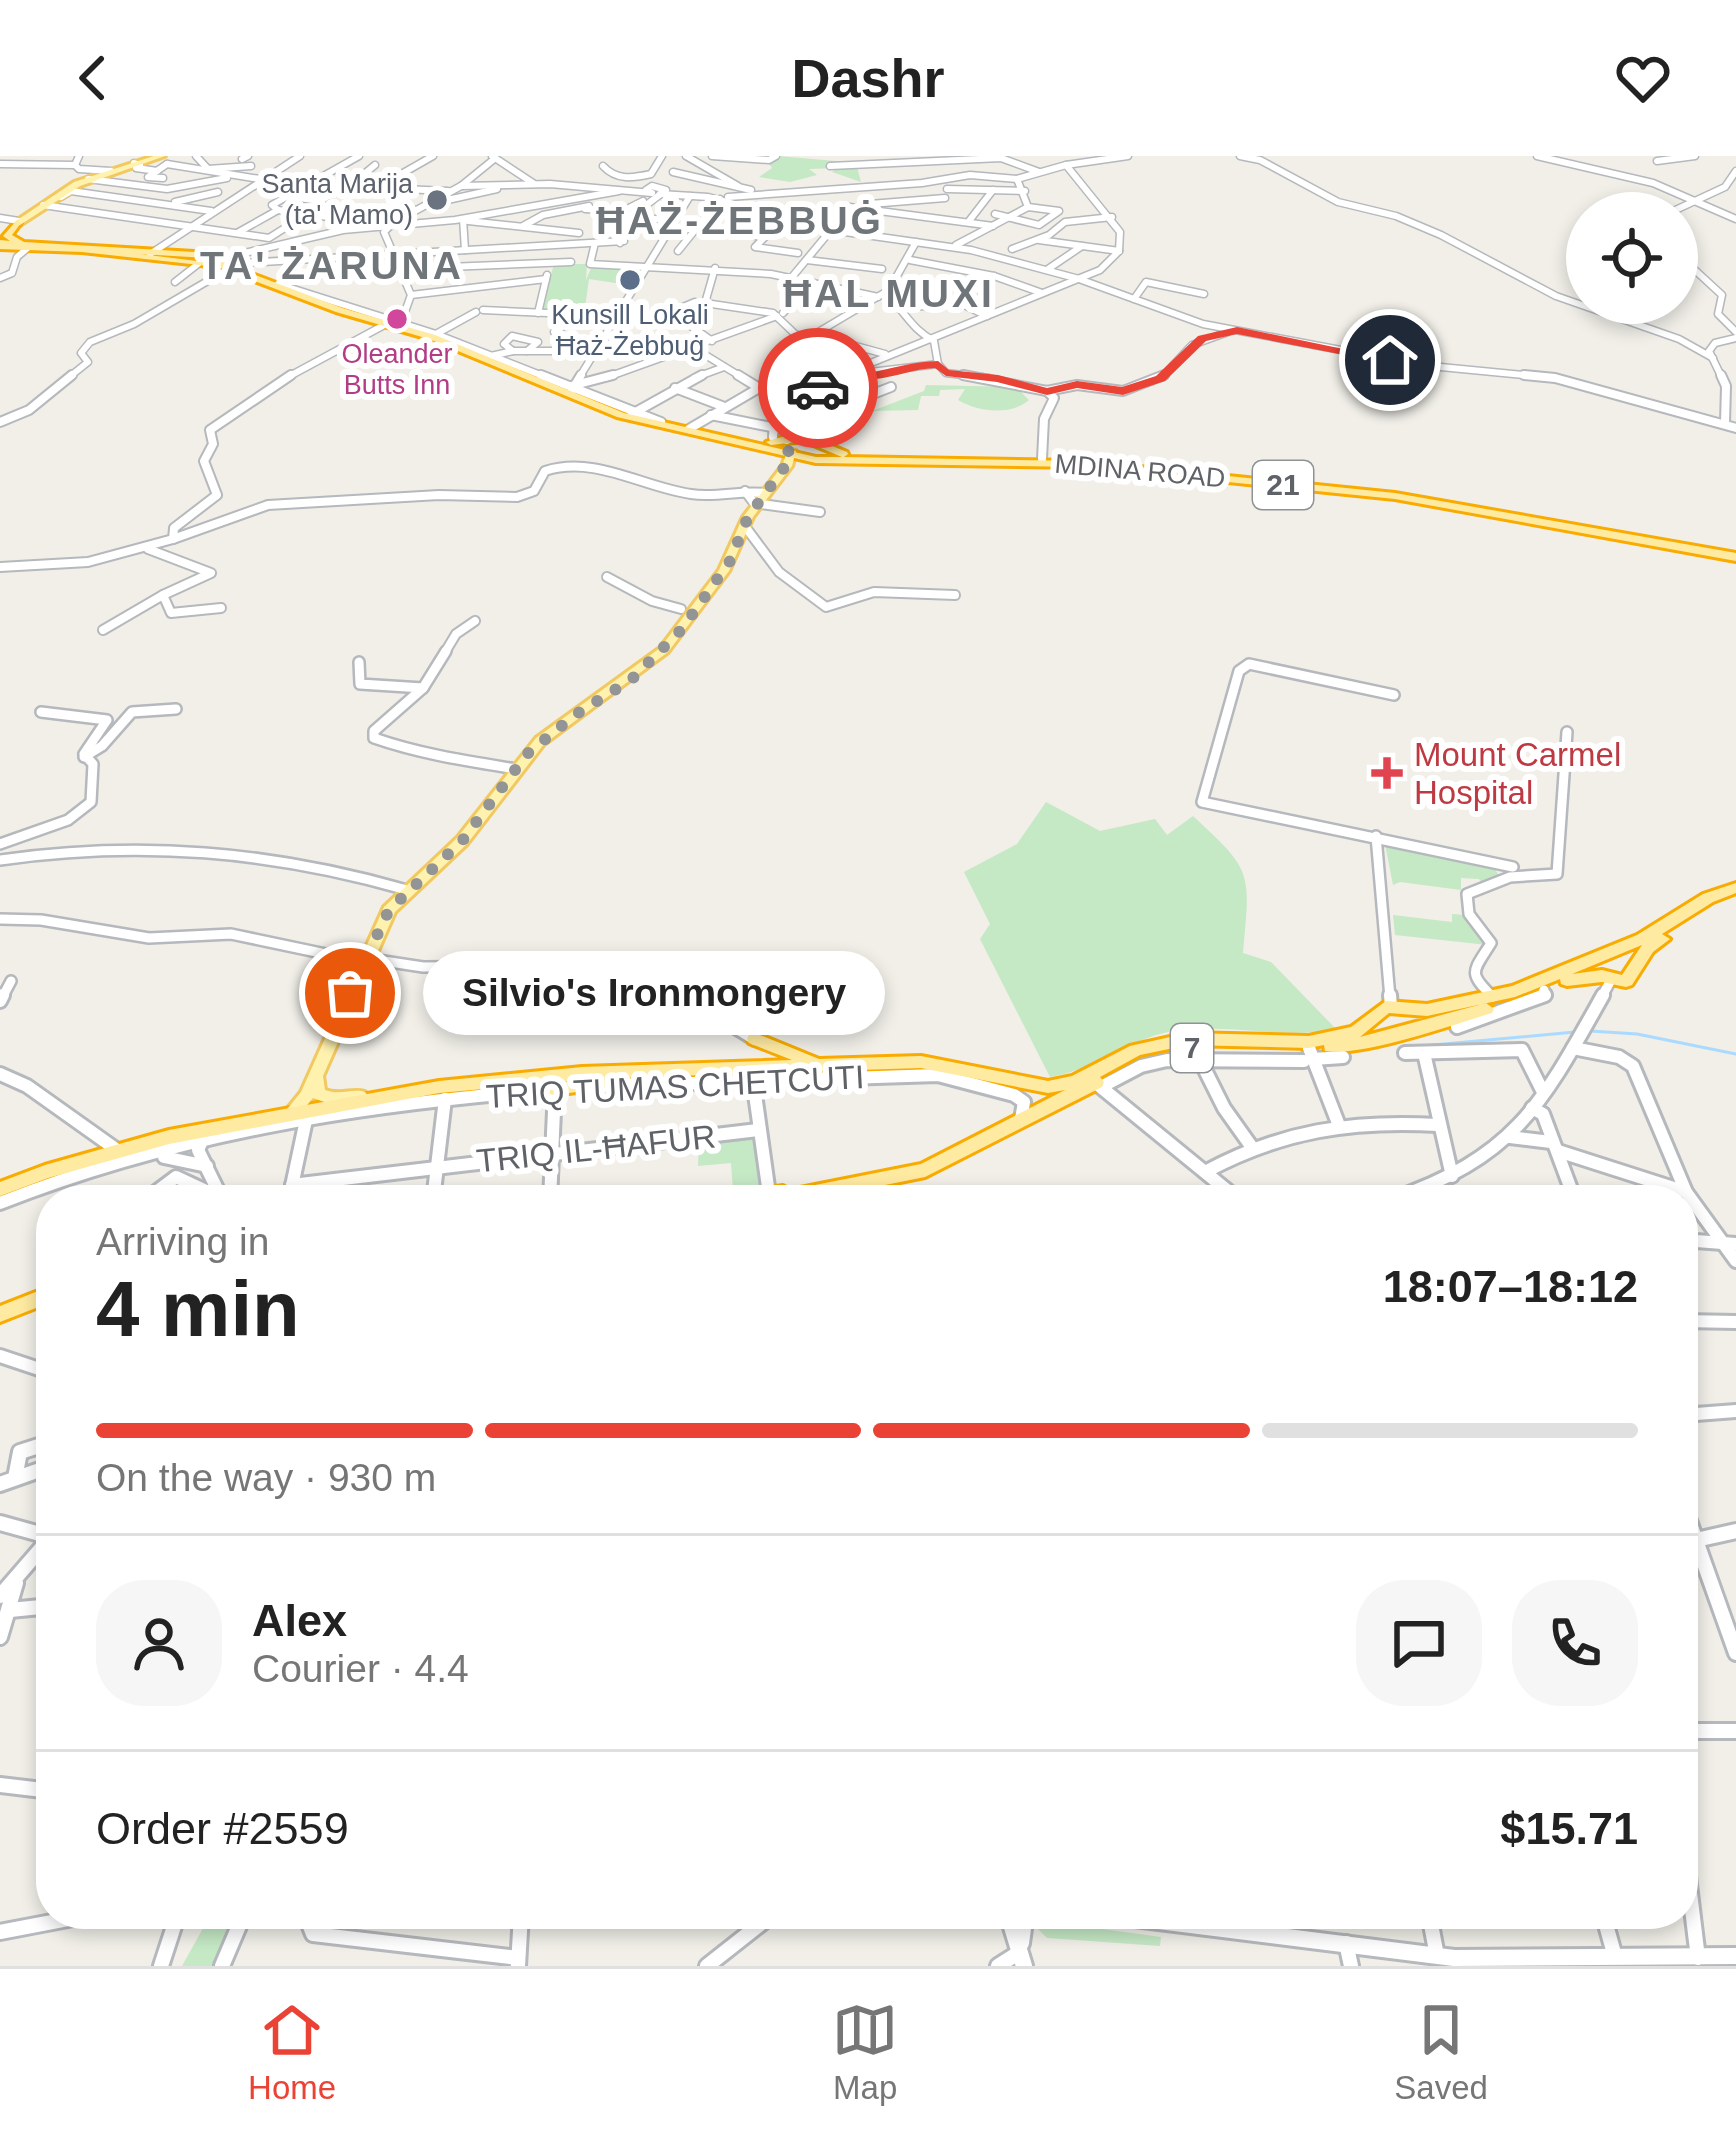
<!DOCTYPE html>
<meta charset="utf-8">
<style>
body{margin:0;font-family:Arial,sans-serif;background:#f6f6f6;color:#222;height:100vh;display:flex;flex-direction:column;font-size:45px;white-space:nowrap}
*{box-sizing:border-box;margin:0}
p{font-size:39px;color:#767676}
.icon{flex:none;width:66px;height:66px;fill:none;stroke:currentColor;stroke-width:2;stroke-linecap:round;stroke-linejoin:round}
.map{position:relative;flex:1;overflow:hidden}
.details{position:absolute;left:36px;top:1029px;width:1662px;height:744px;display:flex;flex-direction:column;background:#fff;border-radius:48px;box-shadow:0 6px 18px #0003}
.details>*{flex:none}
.fabs{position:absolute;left:1566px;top:36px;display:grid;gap:24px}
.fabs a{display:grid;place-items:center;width:132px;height:132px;border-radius:50%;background:#fff;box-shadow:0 6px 18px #0003;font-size:60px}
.pin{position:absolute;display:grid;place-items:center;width:102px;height:102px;color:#fff;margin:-51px;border:6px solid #fff;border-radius:50%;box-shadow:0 3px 12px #0007}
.courier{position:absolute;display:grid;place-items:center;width:120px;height:120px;margin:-60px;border:9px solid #ea4335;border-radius:50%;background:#fff;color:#222;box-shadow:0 3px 15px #0007}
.bubble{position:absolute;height:84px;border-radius:42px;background:#fff;box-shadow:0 6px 18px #0003;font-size:39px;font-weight:700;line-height:84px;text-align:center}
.overview em{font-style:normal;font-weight:700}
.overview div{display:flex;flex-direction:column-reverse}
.overview{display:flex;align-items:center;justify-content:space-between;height:204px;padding:0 60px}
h1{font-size:78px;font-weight:700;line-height:90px}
.bar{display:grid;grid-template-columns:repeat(4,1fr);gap:18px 12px;align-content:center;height:144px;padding:0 60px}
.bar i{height:15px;border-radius:9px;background:#e0e0e0}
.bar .current{background:#ea4335}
.bar p{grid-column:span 4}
.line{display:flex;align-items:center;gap:30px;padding:0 60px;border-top:3px solid #e0e0e0}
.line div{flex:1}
.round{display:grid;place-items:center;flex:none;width:126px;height:126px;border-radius:48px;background:#f6f6f6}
header{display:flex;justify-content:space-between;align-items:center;height:156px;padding:0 60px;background:#fff;font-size:54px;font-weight:700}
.tabs{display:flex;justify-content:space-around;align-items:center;height:168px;border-top:3px solid #e0e0e0;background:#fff;font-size:33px;color:#767676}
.tabs a{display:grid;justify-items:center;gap:6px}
.tabs .current{color:#ea4335}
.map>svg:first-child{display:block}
.green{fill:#c5e8c5}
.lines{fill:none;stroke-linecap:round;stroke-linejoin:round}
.stream{stroke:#aadaff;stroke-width:3}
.minor-far4-casing{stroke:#b5b8bc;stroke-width:9}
.minor-far3-casing{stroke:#b5b8bc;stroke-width:12}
.minor-far2-casing{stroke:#b5b8bc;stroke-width:14}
.minor-far1-casing{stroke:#b5b8bc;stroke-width:18}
.minor-casing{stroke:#b5b8bc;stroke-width:20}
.tertiary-far1-casing{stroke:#b5b8bc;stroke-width:9}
.tertiary-casing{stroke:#b5b8bc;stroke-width:22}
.primary-casing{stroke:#f2c960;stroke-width:6}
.trunk-casing{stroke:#f9ab00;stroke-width:6}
.minor-far4{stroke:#fff;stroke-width:6}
.minor-far3{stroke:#fff;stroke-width:8}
.minor-far2{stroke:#fff;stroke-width:9}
.minor-far1{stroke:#fff;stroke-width:12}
.minor{stroke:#fff;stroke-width:14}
.tertiary-far1{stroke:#fff;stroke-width:6}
.tertiary{stroke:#fff;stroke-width:16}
.primary{fill:#fff2af;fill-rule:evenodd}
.trunk{fill:#feeaa1;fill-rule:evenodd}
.route{fill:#ea4335}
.done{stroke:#929495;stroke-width:12;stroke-dasharray:0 21.6}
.worship-dot{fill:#6b7280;stroke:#fff;stroke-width:4.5}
.service-dot{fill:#5c6f8a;stroke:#fff;stroke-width:4.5}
.hotel-dot{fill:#d1479c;stroke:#fff;stroke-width:4.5}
.health-dot{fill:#e0444e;stroke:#fff;stroke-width:4.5}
.labels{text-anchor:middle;stroke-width:12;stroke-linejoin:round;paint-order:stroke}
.far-worship-label{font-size:27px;fill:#5b616d;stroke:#fff;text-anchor:end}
.far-service-label{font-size:27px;fill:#4e5e75;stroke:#fff}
.far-hotel-label{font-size:27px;fill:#b23c85;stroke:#fff}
.far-street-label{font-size:27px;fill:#5f6368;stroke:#fff}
.shield{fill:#fff;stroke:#8f9295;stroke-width:3}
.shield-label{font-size:30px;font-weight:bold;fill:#5f6368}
.health-label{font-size:33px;fill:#be3a42;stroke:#fff;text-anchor:start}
.street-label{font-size:33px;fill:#5f6368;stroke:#fff}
.far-district-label{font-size:39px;font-weight:bold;letter-spacing:3px;fill:#70757a;stroke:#fff}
</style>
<header><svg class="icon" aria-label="back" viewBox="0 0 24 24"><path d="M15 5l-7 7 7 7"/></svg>Dashr<svg class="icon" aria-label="heart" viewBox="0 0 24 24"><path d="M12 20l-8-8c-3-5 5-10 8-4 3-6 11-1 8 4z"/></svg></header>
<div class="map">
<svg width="1736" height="1810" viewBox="0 0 1736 1810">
<rect width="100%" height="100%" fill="#f1efe8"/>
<g class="green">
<path d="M778,0L870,8L857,11L861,26L832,16L838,12L809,13L817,19L790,26L759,21L772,12L768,6L780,3Z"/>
<path d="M554,108H587L586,124L592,110L637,111L622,128L589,123L585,151L577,158L541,154Z"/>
<path d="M926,229L1016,231L1029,244C1011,260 978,256 958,244L965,233L940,234L939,240H921L918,254L872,255L924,235Z"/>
<path d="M1046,646L1100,675L1155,663L1167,679L1193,660C1254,716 1250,716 1243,797L1271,806L1337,874C1285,882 1232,869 1180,874C1133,879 1096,914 1050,921L980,783L990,768L964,716L1017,688Z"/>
<path d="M1385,688L1493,710L1501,723L1484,729L1479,723L1461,722V734L1400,726L1393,729Z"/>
<path d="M1452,758L1465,759L1488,789L1395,779L1393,759L1452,766Z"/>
<path d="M749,982L755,985L760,1027L756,1032L733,1035L731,1007L698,1010L699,987Z"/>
<path d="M211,1758H237L222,1810H182Z"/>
<path d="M1048,1758L1102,1773L1161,1781L1160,1790L1047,1782L1036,1771Z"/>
</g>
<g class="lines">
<g class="stream">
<path d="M1590,875L1637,878L1736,898"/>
<path d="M1411,891L1575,876"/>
</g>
<defs>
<g id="minor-far4">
<path d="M79,0L75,9L79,13L111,15"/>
<path d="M196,0L208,13L251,10"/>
<path d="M492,0L533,27"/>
<path d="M686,0L738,30"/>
<path d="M712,0L769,4L776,0"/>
<path d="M1240,0L1260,4L1338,46L1396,60L1441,79L1556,140L1679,183L1713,202"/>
<path d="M242,3L248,0"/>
<path d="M1657,5L1695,0"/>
<path d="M134,7L140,9L136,12L157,15"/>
<path d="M0,8L75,9"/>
<path d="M167,8L290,28L448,35"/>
<path d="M1066,9L1120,76L1119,95"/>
<path d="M603,10C617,25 633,22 651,18L662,0"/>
<path d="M830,10L1001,2L1039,16"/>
<path d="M673,16L751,34"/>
<path d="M163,22L148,21L167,8"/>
<path d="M88,23L167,33L227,22"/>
<path d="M352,28L375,9"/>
<path d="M382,29L433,0"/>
<path d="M461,30L550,28L652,37"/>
<path d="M947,33L1025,35"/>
<path d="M660,38L708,41L831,74L971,94L1079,123L1203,168L1420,209L1555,222"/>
<path d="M285,40L320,45"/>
<path d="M61,41L71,35L211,55"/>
<path d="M728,41L922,27L970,19L1017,23L1066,9L1128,0"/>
<path d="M175,46L218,36"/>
<path d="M434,47L497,33"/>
<path d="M870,48L945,42"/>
<path d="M43,49L269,82L299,63"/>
<path d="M842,50L993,70"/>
<path d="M585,53L623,55"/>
<path d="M278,54L328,61L416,54"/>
<path d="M413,56L461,30L493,4"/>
<path d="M300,57L349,28"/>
<path d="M1669,57L1725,31L1736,15"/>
<path d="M995,58L1039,69L1059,55L1028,51"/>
<path d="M0,62L19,65"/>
<path d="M638,62L672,64"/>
<path d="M463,63L465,94"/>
<path d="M468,65L579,77"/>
<path d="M969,65L993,34"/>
<path d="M390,70L384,76L411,139L401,167"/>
<path d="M523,70L543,59L589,50"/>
<path d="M700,73L765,81L755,91L798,97"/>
<path d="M237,77L278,54L272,49L359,0"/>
<path d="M1039,84L1119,95"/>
<path d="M595,87L590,108L771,118L878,141"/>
<path d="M956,89L1028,51L1017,23"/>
<path d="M1677,91L1684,104L1722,139L1718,158L1736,176"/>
<path d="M1012,93L1049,79L1065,66L1112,61"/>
<path d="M210,95L236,99L343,74L455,64L619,35"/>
<path d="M678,95L720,43"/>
<path d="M150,98L300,0"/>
<path d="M807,104L882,113"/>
<path d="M910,104L994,120L1042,137"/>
<path d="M398,113L571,106"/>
<path d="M1048,113L1082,90"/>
<path d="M0,122L12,117L17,101L30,90"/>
<path d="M175,126L198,108"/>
<path d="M794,127L792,121L831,74"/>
<path d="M278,128L436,178L548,222"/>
<path d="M411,139L546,123"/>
<path d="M882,139C904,149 907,171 934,185L938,208"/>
<path d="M1134,143L1146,126L1204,138"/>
<path d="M705,147L773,157L795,178L807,182"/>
<path d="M705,147L715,112"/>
<path d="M960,147L994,120"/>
<path d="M900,152L960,147L987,160"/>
<path d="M483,154L659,162L685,166L712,185"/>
<path d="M538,157L547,119"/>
<path d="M783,157L811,125"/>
<path d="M662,160L695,146"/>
<path d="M554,176L580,160"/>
<path d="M436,178L476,156"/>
<path d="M603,180L647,184L671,199"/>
<path d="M841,186L885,198"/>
<path d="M694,192L743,222"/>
<path d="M513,195L504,188L512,180L538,186L527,195"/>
<path d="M822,199L858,210"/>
<path d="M491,200L513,195H595"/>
<path d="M777,219L798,222"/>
<path d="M837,220L938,208L946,217L989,222"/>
<path d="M68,222L88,206L81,197L90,186L134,168L223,116"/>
<path d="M286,222L386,168"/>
<path d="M579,222L690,40"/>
<path d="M605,222L777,160"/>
<path d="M694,222L724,211"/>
<path d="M777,222L783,197L889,134L916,86"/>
<path d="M834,222L1100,114L1119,95"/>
<path d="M1161,222L1192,189L1228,176"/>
<path d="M1722,222L1709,195L1715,187L1736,182"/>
</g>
<g id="minor-far3">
<path d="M541,219L661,266"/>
<path d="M738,219L772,240L806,241L837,251"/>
<path d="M777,219L827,226"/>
<path d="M963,219L1047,235L1077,229L1123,235L1164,219"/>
<path d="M1524,219L1555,222L1736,272"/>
<path d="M1721,219L1726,230L1725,267"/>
<path d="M837,220L857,219"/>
<path d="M571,230L613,219"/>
<path d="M675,232L722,250"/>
<path d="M572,234L581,219"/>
<path d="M632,258L702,219"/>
<path d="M711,259L781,273"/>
<path d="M814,261L891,231"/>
<path d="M0,266L29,254L72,219"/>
<path d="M689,273L759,232"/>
<path d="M773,281L777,219"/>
<path d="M787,284L786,259L840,219"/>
<path d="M1042,303L1044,263L1054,242L1047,235"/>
<path d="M745,335L754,347L820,356"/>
<path d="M744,369L779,416L826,451L874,436L955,439"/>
<path d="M173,383L268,349L439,339L517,341L534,335L545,315C595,299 642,331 691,338C717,342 739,334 765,337"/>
<path d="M148,393L211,417L163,439L171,457L221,452"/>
<path d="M0,411L88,406L173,383L174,372L217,339L204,305L213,288L210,274L291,219"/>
<path d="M607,421L652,445L681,453"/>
<path d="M103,474L163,439"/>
<path d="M444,498L456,478L475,465"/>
</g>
<g id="minor-far2">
<path d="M359,506L360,528L423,532L374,575V582C420,598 467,605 516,613"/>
<path d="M423,532L446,495"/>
<path d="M1394,539L1249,508L1239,515L1202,646L1513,711"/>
<path d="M84,601L102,590L132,556L176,553"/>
<path d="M1376,680L1390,842"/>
<path d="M0,688L68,664L91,646L93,608L84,598L107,564L41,556"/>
<path d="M0,704C140,684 271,695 407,734"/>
<path d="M0,763L41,764L149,782L231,778L364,806"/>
<path d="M364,802L423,811L524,810L658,842"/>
<path d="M1493,841C1467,816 1473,816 1491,787L1469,758L1467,738L1510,721L1557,718L1567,576"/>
<path d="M2,842L11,825"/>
<path d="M1541,842L1544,834"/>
<path d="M1601,842L1611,824"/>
</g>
<g id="minor-far1">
<path d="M640,839C685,847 717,858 755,883"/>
<path d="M1390,839L1391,851"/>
<path d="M0,845L3,839"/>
<path d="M1457,871L1545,839"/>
<path d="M1194,892L1224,952L1251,990"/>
<path d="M1309,892L1338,967"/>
<path d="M1573,892L1619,901L1633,910L1686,1036L1736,1105"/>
<path d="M1405,897L1522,894L1542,934"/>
<path d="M1424,897L1452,1020"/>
<path d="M1313,903L1343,901"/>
<path d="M0,918L27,930L117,994"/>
<path d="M753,924L769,1038"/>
<path d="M1097,928L1239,1044"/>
<path d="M600,930L938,919L1014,939L1024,946L1021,963"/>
<path d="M1101,931L1141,910L1167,904L1304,905"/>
<path d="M1532,952L1543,958L1575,1044"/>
<path d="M1510,981L1551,986"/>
<path d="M202,985L198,994L221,1041"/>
<path d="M1558,995L1686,1036"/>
<path d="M164,1001L207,1010"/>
<path d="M1205,1016C1281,975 1352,964 1438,969"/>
<path d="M292,1029L758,974"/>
<path d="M101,1043L152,1039L176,1021L221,1042"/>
<path d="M289,1044L306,964"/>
<path d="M433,1044L445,943"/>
<path d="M550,1044L555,933"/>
<path d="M1390,1044C1515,1001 1541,950 1603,839"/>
<path d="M0,1047C180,976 366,948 558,933"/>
<path d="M1683,1084L1736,1088"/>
<path d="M1683,1165L1736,1166"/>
<path d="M0,1200L51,1217"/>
<path d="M1683,1259L1736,1255"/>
</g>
<g id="minor">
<path d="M15,1322L20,1296L51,1286"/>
<path d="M0,1328L51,1310"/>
<path d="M1683,1348L1736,1497"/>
<path d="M0,1367L51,1381"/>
<path d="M1696,1384L1736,1375"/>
<path d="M0,1440L51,1381"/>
<path d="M10,1454L51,1450"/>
<path d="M0,1481L16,1427"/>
<path d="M1683,1575H1736"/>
<path d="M0,1629L51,1635"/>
<path d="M1683,1680L1698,1802"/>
<path d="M305,1758L313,1778L518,1802"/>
<path d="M1429,1758L1437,1800"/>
<path d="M1603,1758L1615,1801"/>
<path d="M0,1776L94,1758"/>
<path d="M1346,1787L1351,1810"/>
<path d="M161,1810L178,1758"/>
<path d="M222,1810L244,1758"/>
<path d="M518,1810L521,1758"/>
<path d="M707,1810L773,1758"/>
<path d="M998,1810L1020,1796"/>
</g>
<g id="tertiary-far1">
<path d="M1537,0L1653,27L1736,63"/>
<path d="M616,84L623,55L643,45"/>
<path d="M620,87L641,53L666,34L652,30L646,34"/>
<path d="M226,108L624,85"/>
</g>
<g id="tertiary">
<path d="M1008,1758L1024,1810"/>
<path d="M1103,1758L1454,1802L1736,1800"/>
<path d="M1021,1787L1025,1758"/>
</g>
<g id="primary">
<path d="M154,0H165L80,30L20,69L13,67L74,26Z"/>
<path d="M788,293L796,295L792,310L753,361L729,415L668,496L544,588L467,688L395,756L323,920L325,934C341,940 352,932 365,936L368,940L365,944L336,950L313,942L297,961H287L284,957L301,936L384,751L457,682L536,582L660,492L719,414L743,361L782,310Z"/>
</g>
<g id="trunk">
<path d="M17,64L21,67L12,79L24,86L211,97L230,103V107L226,108L342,152L435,179L624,257L816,301H842L804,285L771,289L766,286C798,273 816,283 847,296L848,298L844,301L1081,305L1395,337L1736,397V405L1395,343L1081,311L816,307L617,261L429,183L336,156L218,111L82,96L0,93V84L10,85L3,80ZM140,98L207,102L218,105L213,107Z"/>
<path d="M1736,727V737L1713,746L1662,778L1670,783L1653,796L1632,829L1626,831L1602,826L1567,830L1561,828L1560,823L1515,841L1427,860L1389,857L1360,881L1486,847L1494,853L1492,857C1452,869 1362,901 1325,895L1324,889L1309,892L1188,889L1140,899L1100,921L1104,926L1102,931L925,1021L810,1044H721L724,1039L730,1037L783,1030L790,1034L921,1008L1065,934L1048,937L921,912L610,922L612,926L610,931L604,932L555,939L549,938L547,933L549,928L569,925L439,937L169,988L48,1022L0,1040V1026L45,1009L169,974L439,925L582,911L792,904L749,887L747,883L749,879L755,877L819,903L921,900L1048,925L1072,920L1130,890L1188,877L1309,880L1351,871L1386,845L1427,848L1512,830L1637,779L1703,738ZM1642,789L1622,819L1602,814L1572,818Z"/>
<path d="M51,1130V1146L0,1166V1150Z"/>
</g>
</defs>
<use href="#minor-far4" class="minor-far4-casing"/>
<use href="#minor-far3" class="minor-far3-casing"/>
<use href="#minor-far2" class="minor-far2-casing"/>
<use href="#minor-far1" class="minor-far1-casing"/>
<use href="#minor" class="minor-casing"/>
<use href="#tertiary-far1" class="tertiary-far1-casing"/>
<use href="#tertiary" class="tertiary-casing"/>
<use href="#primary" class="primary-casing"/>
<use href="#trunk" class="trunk-casing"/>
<use href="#minor-far4" class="minor-far4"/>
<use href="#minor-far3" class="minor-far3"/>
<use href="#minor-far2" class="minor-far2"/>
<use href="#minor-far1" class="minor-far1"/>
<use href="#minor" class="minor"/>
<use href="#tertiary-far1" class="tertiary-far1"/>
<use href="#tertiary" class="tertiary"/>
<use href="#primary" class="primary"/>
<use href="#trunk" class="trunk"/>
</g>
<path class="route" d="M1237,171L1396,204L1390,208L1237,178L1206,185L1165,225L1123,239L1077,232L1047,239L997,226L946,220L935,212C913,213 895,221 876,223C852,225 840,226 818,236L812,232C839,209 849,223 878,215C901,210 914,206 938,205L949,214L998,219L1047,232L1077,225L1122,231L1156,220L1198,180Z"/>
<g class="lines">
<path class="done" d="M350,837L389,754L462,685L527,598L575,559L632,523L682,473L730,405L748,361L792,301L784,288L786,259L818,232"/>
</g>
<circle class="worship-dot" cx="437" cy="44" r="12"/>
<circle class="service-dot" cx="630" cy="124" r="12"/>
<circle class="hotel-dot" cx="397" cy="163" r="12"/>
<path class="health-dot" d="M1381 599h12v12h12v12h-12v12h-12v-12h-12v-12h12z"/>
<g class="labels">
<g class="far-worship-label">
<text x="413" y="37">Santa Marija<tspan x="413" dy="31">(ta' Mamo)</tspan></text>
</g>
<g class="far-service-label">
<text x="630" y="168">Kunsill Lokali<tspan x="630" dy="31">Ħaż-Żebbuġ</tspan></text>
</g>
<g class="far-hotel-label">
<text x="397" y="207">Oleander<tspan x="397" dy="31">Butts Inn</tspan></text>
</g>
<g class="far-street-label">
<text transform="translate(1140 315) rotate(5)" y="9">MDINA ROAD</text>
</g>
<g class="shield">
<rect x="1253" y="305" width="60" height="48" rx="9"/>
<rect x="1171" y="868" width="42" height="48" rx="9"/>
</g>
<g class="shield-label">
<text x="1283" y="339">21</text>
<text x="1192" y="902">7</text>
</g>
<g class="health-label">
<text x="1414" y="610">Mount Carmel<tspan x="1414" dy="38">Hospital</tspan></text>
</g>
<g class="street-label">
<text transform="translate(675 930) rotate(-3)" y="12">TRIQ TUMAS CHETCUTI</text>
<text transform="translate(596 992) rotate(-6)" y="12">TRIQ IL-ĦAFUR</text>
</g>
<g class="far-district-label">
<text x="740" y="78">ĦAŻ-ŻEBBUĠ</text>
<text x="332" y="123">TA' ŻARUNA</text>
<text x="889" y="151">ĦAL MUXI</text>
</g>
</g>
</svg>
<div class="fabs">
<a><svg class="icon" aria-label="locate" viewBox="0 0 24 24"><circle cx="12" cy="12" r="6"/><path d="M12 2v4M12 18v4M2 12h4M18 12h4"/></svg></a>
</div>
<div class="pin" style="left:350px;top:837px;background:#ea580c"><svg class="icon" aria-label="bag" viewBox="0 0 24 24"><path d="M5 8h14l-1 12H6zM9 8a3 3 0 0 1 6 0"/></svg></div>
<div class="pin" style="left:1390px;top:204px;background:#1f2937"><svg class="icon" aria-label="home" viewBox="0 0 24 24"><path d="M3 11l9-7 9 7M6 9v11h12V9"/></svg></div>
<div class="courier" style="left:818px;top:232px"><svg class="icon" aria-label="car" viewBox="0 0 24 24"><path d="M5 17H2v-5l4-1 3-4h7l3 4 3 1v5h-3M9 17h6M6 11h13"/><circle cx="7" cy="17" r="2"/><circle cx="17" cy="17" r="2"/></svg></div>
<div class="bubble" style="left:423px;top:795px;width:462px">Silvio's Ironmongery</div>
<section class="details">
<div class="overview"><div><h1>4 min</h1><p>Arriving in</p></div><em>18:07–18:12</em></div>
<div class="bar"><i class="current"></i><i class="current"></i><i class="current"></i><i></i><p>On the way · 930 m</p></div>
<div class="line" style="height:216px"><a class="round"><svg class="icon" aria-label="person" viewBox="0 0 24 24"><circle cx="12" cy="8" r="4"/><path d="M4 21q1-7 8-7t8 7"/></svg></a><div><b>Alex</b><p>Courier · 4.4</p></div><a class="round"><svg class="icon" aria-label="chat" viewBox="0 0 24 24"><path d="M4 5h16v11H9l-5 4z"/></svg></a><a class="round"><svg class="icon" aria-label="phone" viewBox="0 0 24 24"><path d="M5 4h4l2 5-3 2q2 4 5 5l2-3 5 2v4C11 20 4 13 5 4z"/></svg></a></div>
<div class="line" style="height:156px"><div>Order #2559</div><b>$15.71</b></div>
</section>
</div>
<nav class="tabs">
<a class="current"><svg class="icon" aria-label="home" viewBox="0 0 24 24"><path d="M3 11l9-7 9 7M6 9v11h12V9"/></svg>Home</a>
<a><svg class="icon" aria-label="map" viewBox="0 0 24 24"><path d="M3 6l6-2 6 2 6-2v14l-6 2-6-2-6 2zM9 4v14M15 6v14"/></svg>Map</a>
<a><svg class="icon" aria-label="saved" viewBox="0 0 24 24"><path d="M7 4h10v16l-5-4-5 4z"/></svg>Saved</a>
</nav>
